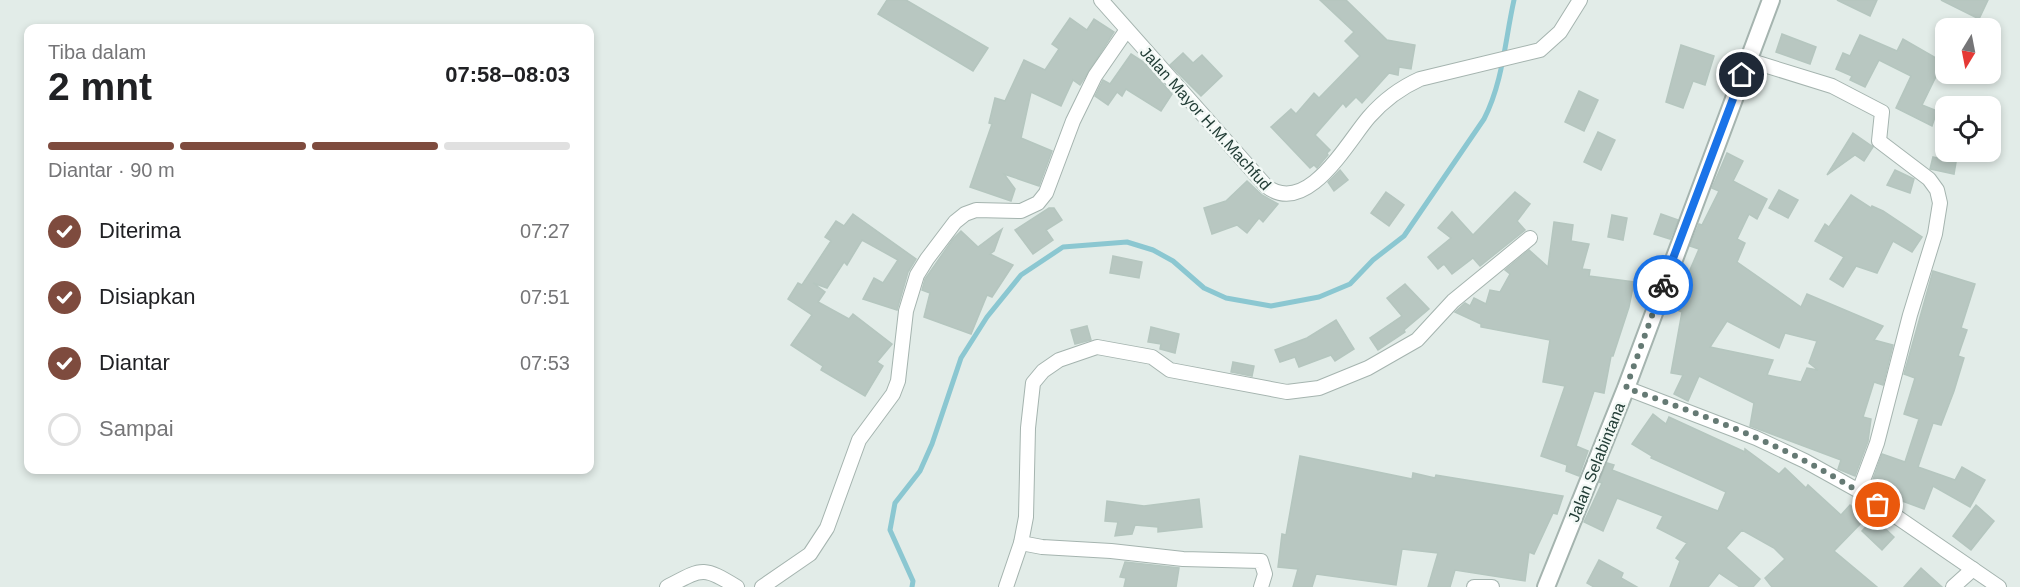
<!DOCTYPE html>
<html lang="id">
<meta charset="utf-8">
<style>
body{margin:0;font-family:Helvetica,sans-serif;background:#f2f2f2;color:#202124;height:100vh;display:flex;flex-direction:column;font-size:22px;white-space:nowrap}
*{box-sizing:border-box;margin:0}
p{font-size:20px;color:#757577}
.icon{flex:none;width:33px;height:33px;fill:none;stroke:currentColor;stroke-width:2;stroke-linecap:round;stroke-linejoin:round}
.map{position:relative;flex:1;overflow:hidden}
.drawer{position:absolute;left:24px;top:24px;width:570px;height:450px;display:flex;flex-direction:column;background:#fff;border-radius:12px;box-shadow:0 3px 9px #0003}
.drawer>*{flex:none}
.needle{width:39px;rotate:190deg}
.controls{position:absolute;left:1935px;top:18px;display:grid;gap:12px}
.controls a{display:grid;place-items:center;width:66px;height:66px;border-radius:12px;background:#fff;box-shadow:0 3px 9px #0003;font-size:30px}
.pin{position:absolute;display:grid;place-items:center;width:51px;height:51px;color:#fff;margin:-26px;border:3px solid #fff;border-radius:50%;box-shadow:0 2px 6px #0007}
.courier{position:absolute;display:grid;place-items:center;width:60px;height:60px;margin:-30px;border:4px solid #1a73e8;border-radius:50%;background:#fff;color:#222;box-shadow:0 2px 8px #0007}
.summary em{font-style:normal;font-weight:700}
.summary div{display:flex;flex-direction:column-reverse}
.summary{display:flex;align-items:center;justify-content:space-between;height:102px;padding:0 24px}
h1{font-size:39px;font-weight:700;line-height:45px}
.bar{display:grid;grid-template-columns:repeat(4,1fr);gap:9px 6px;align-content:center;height:72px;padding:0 24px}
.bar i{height:8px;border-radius:4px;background:#e0e0e0}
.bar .current{background:#7e4b3e}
.bar p{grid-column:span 4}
ol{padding:0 24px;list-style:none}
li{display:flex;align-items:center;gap:18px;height:66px}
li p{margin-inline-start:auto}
li .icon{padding:6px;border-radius:50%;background:#7e4b3e;color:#fff;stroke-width:4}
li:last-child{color:#757577}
li i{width:33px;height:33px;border:3px solid #e0e0e0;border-radius:50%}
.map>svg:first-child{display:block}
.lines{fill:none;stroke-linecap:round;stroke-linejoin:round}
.stream{stroke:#8bc7d1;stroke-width:5}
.building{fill:#b8c7c1;stroke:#b5c6bf;stroke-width:1.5;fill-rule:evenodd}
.minor-casing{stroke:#a5b4af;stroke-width:16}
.tertiary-casing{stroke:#a5b4af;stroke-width:20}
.minor{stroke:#fff;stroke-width:14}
.tertiary{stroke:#fff;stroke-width:16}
.done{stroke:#657a74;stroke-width:6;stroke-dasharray:0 10.8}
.route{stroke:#1a73e8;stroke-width:8}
.labels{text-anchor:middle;stroke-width:5;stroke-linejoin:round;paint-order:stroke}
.street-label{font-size:16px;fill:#223d36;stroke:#f3f9f6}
</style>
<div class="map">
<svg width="2020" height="587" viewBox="0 0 2020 587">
<rect width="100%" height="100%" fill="#e2ece8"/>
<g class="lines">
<path class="stream" d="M912,587L913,581L890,530L895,503L920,471L932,444L961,358L987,317L1021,275L1063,247L1127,242L1153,250L1173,261L1204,288L1226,298L1271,306L1319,297L1350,284L1373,260L1404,236L1484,119C1503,82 1505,40 1514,0"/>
</g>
<g class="building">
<path d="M887,0H906L988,48L973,71L878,14Z"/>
<path d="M1320,0H1346L1387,40L1415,45L1411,69L1399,67L1398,75L1389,73L1362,103L1356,97L1346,107L1343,103L1315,135L1330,150L1327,153L1328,155L1317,168L1314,165L1310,168L1271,127L1291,109L1296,114L1314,93L1319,98L1360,56L1345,41L1354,32Z"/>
<path d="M1837,0H1877L1870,16Z"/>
<path d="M1941,0H1988L1979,19Z"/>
<path d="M1070,18L1087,30L1094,19L1114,32L1080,85L1073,80L1061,106L1031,92L1021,138L1052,151L1039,186L1004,174L1015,189L1011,201L970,187L992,124L989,123L995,98L1005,101L1024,60L1045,70L1059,49L1052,44Z"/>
<path d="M1782,34L1816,47L1810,64L1776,52Z"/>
<path d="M1860,35L1897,51L1903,39L1943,62L1922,105L1937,111L1932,126L1896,108L1911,76L1879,60L1865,87L1850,80L1852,76L1836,69L1843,53L1850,56Z"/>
<path d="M1681,45L1714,56L1705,85L1693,81L1683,108L1666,102Z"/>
<path d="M1183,53L1193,63L1202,55L1222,76L1201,96L1170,65Z"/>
<path d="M1131,54L1145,63L1172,94L1161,111L1126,89L1122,96L1117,92L1108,105L1095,96L1103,80L1110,84Z"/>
<path d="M1579,91L1598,100L1584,131L1565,122Z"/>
<path d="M1598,132L1615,140L1601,170L1584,162Z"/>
<path d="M1853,133L1873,147L1864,161L1855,155L1827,175Z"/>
<path d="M1727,153L1743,161L1733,181L1767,199L1757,219L1749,214L1737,239L1745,243L1737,262L1801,307L1807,294L1883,326L1874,340L1893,345L1883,385L1874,382L1863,417L1871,419L1868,441L1855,476L1838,469L1841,460L1750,426L1754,403L1699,376L1688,401L1674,394L1683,375L1671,373L1682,312L1668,306L1674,290L1680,293L1699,249L1690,246L1699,224L1702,225L1719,191L1712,188ZM1727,321L1779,348L1785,333L1817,341L1809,363L1818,370L1807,368L1801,382L1767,375L1773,360L1710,347Z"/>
<path d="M1933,157L1956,162L1954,174L1930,169Z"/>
<path d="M1340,170L1348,180L1334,191L1328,182Z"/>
<path d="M1895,170L1914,179L1910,193L1887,185Z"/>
<path d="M1247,181L1262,195L1278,204L1263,222L1259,218L1247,233L1237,225L1212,234L1204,208L1226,201Z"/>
<path d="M1779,190L1798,200L1788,218L1769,208Z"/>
<path d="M1386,192L1404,205L1389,226L1371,213Z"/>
<path d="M1515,192L1530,204L1517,221L1525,230L1480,266L1473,258L1452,274L1444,264L1438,269L1428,257L1451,238L1438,228L1452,212L1473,235Z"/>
<path d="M1851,195L1871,208L1872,206L1883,211L1922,237L1912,252L1893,241L1877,273L1856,266L1843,287L1830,279L1844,257L1815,241L1825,224L1829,227Z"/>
<path d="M1049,208H1054L1062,220L1046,230L1053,240L1033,254L1015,230Z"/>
<path d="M853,214L916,259L908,272L897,310L863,299L874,278L883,283L898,260L862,240L847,265L844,262L827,288L813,283L825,292L818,302L849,319L853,314L892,344L877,362L883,366L865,396L821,370L823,366L791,345L812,315L788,299L798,283L802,285L831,241L825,237L836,221L844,226Z"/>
<path d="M1661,214L1678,220L1670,239L1654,234Z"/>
<path d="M1612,215L1627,218L1623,240L1608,237Z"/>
<path d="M1554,222L1573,225L1571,241L1589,244L1582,269L1590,270L1589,276L1634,282L1629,307L1613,356H1611L1604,393L1594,391L1576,446L1588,451L1579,476L1566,471L1567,465L1541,456L1565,386L1543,382L1550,340L1481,327V324L1455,312L1465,303L1470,306L1474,298L1486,304L1490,290L1500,292L1510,274L1505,270L1529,250L1548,267Z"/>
<path d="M1002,229L994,251L990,254L1013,265L992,297L987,295L971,334L924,317L930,293L922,290L925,279L953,239L961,231L978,247Z"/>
<path d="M1113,256L1142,262L1139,278L1110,273Z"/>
<path d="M1933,271L1975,284L1961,328L1967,330L1958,356L1964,358L1954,391L1941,425L1933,423L1918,467L1955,480L1962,467L1985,480L1970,507L1933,486L1924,509L1875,491L1877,484L1872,482L1882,454L1905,462L1919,419L1904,414L1915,378L1904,374Z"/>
<path d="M1405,284L1429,309L1404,330L1405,332L1378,350L1370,338L1402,316L1387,298Z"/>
<path d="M1336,320L1354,349L1335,361L1331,355L1299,367L1295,357L1280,362L1275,350L1307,338Z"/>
<path d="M1087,326L1091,340L1075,344L1071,330Z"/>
<path d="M1151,327L1179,334L1175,353L1160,349L1161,344L1148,342Z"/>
<path d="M1233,362L1254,366L1252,376L1231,372Z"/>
<path d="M1653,414L1666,424L1669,417L1745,452V449L1779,474L1785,468L1806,488L1808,485L1841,515L1850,505L1865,519L1834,551L1877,587H1772L1765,578L1785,559L1774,548L1742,530L1726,548L1760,579L1753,587H1740L1719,573L1708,587H1670L1680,561L1676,558L1687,543L1657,528L1663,516L1617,498L1603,531L1584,522L1602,483L1599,482L1607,463L1614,465L1612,470L1718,511L1726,492L1651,458L1652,456L1632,444Z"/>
<path d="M1300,456L1412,479L1413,473L1435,478L1436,475L1563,496L1557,514L1553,513L1534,554L1529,552L1525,581L1455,570L1450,587H1428L1438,553L1402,549L1396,585L1316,574L1312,587H1293L1298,569L1278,567L1282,534L1286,535Z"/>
<path d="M1199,499L1202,527L1158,532V527L1135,525L1132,534L1115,536L1118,522L1105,521L1107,501L1144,506Z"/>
<path d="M1976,505L1994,521L1971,550L1953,536Z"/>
<path d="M1874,518L1894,537L1882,550L1862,531Z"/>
<path d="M1599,560L1623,573L1621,578L1637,587H1594L1587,583Z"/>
<path d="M1125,562L1179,568L1176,587H1124L1126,578L1120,577Z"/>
<path d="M1921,568L1942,587H1904Z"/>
</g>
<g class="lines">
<defs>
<g id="minor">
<path d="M1101,0L1266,186C1307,218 1348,141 1369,117C1383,101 1400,88 1420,79L1540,50L1560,32L1580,0"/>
<path d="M1748,60L1832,86L1882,112L1879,141L1929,179L1937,190L1940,203L1935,234L1910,315L1877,443L1859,491"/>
<path d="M1626,388L1756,438L1805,461L1859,491L1999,587"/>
<path d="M1021,543L1042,547L1111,551L1183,559L1261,561L1265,574L1261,587"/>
<path d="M667,587C703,568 702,566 737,587"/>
<path d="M762,587L810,554L827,528L859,440L893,394L898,381L906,311L917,275L927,259L955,222L965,214L976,210L1021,211L1038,203L1046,193L1073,121L1095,76L1126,31"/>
<path d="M1006,587L1021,543L1026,517L1028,428L1033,383L1043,371L1059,360L1097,347L1152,357L1170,370L1287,392L1319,388L1368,368L1417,340L1453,301L1530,238"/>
<path d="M1474,587H1492"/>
<path d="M1953,587L1973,569"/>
</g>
<path id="tertiary" d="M1546,587L1626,388L1771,0"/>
</defs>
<use href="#minor" class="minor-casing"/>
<use href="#tertiary" class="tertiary-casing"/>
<use href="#minor" class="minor"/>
<use href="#tertiary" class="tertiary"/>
</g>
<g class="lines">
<path class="done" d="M1663,285L1626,388C1714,419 1802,451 1878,505"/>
<path class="route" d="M1663,285L1742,75"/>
</g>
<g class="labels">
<g class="street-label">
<text transform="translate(1206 118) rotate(48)" y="6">Jalan Mayor H.M.Machfud</text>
<text transform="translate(1596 462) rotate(-68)" y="6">Jalan Selabintana</text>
</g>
</g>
</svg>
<div class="controls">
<a><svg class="needle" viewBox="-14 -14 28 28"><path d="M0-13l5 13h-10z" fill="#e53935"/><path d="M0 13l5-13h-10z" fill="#757577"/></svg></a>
<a><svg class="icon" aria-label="locate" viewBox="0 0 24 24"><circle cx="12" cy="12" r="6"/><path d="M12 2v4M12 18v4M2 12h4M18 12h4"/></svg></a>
</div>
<div class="pin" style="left:1878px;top:505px;background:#ea580c"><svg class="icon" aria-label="bag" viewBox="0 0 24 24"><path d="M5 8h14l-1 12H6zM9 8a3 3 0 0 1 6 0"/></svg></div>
<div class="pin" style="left:1742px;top:75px;background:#1f2937"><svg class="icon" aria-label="home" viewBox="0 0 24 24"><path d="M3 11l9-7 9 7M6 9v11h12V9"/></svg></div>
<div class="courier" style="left:1663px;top:285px"><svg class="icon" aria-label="bike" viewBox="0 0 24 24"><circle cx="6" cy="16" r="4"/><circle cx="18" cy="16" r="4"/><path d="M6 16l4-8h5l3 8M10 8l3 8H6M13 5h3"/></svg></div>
<section class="drawer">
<div class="summary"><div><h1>2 mnt</h1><p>Tiba dalam</p></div><em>07:58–08:03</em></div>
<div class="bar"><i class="current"></i><i class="current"></i><i class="current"></i><i></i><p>Diantar · 90 m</p></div>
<ol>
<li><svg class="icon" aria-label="check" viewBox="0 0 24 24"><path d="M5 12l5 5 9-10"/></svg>Diterima<p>07:27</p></li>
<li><svg class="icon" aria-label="check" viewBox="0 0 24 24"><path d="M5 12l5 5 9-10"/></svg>Disiapkan<p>07:51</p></li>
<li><svg class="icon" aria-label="check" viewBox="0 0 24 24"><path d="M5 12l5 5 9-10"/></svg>Diantar<p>07:53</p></li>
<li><i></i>Sampai</li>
</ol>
</section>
</div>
